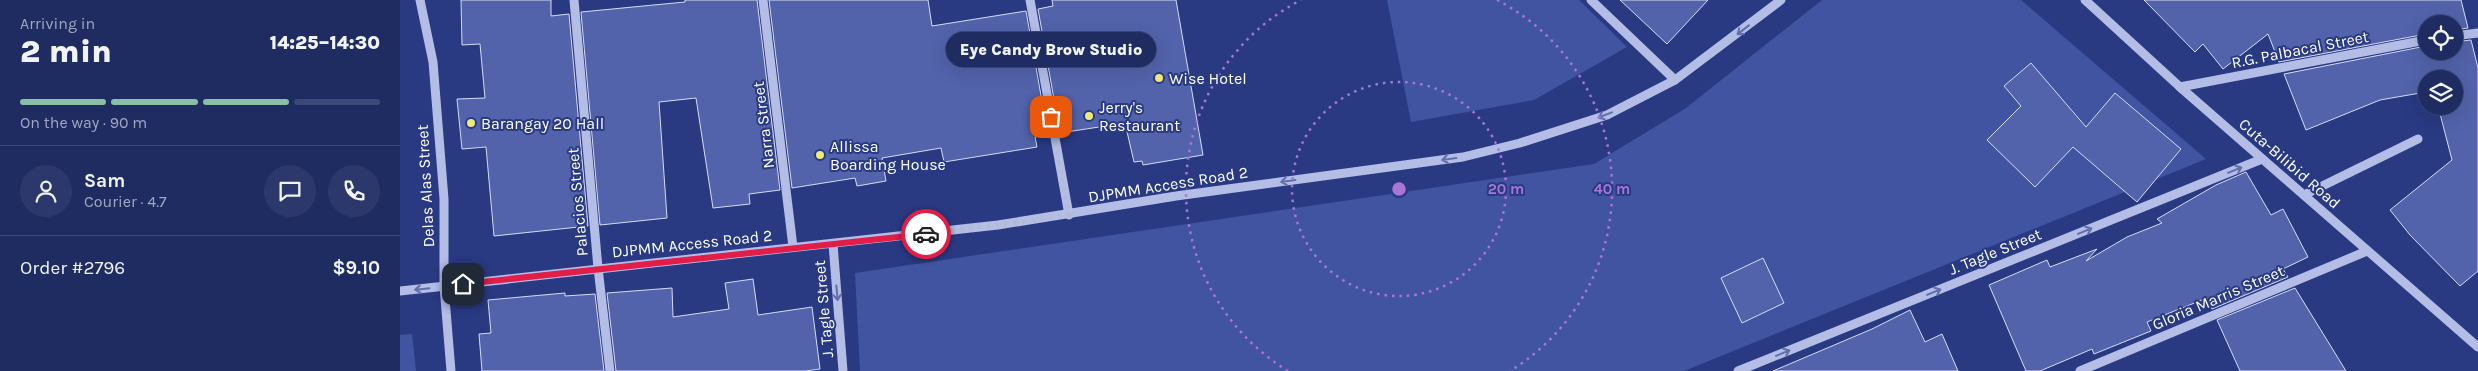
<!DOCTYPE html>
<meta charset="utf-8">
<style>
body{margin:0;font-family:Karla,sans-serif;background:#2c386b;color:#f1f3f6;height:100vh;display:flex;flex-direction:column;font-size:19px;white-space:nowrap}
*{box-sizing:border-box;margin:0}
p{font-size:16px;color:#a1a7be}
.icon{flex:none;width:28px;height:28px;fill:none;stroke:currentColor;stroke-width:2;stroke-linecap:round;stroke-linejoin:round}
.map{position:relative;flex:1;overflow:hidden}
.details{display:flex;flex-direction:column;background:#1f2c62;width:400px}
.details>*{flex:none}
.controls{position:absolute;left:2018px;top:15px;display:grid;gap:10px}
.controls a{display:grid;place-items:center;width:45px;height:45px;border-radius:50%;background:#1f2c62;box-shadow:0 5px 20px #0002,0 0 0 1px #3c4877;font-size:25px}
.pin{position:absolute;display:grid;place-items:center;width:42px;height:42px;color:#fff;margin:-21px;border-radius:10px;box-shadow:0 2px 8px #0006}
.courier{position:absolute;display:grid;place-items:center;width:50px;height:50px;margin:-25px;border:4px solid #e11d48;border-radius:50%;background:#fff;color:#222;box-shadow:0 1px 6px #0007}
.bubble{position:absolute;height:35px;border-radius:18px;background:#1f2c62;box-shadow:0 5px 20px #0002,0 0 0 1px #3c4877;font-size:16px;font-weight:800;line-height:35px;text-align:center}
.overview em{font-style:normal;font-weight:800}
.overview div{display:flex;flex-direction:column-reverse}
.overview{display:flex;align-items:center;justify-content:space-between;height:85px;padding:0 20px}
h1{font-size:32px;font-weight:800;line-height:38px}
.bar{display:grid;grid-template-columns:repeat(4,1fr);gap:8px 5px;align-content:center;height:60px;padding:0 20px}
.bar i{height:6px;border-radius:4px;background:#3c4877}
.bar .selected{background:#8abfa5}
.bar p{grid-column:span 4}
.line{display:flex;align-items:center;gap:12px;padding:0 20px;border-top:1px solid #3c4877}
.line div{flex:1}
.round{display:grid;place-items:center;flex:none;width:52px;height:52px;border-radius:26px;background:#2c386b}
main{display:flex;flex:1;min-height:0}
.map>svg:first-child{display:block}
.green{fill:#4154a1}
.building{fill:#5263ab;stroke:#d6dcf5}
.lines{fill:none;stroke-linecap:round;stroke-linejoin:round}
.minor{stroke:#b3bde6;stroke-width:9}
.oneway{stroke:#606eab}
.done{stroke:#b4bad4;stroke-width:5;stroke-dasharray:0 9}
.route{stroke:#e11d48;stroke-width:6}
.ring{fill:none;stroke:#a976d5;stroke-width:2.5;stroke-dasharray:2.5 5}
.poi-dot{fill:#ede97a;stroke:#293a83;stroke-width:2}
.labels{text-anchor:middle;stroke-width:4;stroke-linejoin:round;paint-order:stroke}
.street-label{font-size:16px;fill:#fff;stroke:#293a83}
.poi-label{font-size:16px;fill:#fff;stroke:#293a83;text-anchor:start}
.centre{fill:#a976d5;stroke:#293a83;stroke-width:2.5}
.ring-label{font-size:15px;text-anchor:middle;font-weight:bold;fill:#a976d5;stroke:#293a83;stroke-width:4;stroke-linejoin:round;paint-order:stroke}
</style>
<main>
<section class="details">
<div class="overview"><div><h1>2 min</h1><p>Arriving in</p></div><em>14:25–14:30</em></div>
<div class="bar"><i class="selected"></i><i class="selected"></i><i class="selected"></i><i></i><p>On the way · 90 m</p></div>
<div class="line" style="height:90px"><a class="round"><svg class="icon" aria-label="person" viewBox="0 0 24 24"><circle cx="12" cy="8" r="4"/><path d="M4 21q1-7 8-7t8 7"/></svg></a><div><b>Sam</b><p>Courier · 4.7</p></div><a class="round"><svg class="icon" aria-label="chat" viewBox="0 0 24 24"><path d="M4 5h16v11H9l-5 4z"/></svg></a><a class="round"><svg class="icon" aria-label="phone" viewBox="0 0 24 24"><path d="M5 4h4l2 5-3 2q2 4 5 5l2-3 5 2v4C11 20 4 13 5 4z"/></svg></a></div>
<div class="line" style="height:65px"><div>Order #2796</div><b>$9.10</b></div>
</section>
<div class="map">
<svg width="2078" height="371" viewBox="0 0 2078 371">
<rect width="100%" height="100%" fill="#293a83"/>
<g class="green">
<path d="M987,0H1179L1227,47L1134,100L1011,122Z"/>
<path d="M1422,0H1621L1806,159L1284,371H460L455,273L1194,164L1286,108Z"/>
<path d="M12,334L16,371H0V335Z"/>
</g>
<g class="building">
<path d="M61,0H151V16L169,14L188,226L94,236L86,147L62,149L57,99L85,98L80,44L62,45Z"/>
<path d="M285,0H357L380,190L349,194L350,204L313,208L296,98L259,102L267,218L200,225L181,12L285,2Z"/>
<path d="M369,0H528L532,26L626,11L648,135L635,137L637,147L544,162L541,148L482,158L486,181L457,186L455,178L392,188Z"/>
<path d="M652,0H776L803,155L743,165L742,161L734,162L725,123L660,133L638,9L653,6Z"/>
<path d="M1220,0H1308L1267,44Z"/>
<path d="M1744,0H2061L2068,28L2054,30V24H2026V34L1879,62L1868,34L1823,69L1803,44L1795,52Z"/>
<path d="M2071,40L2078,68V271L2060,286L2010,235L1990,210L2052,160L2038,106H2054V79H2026V92L1980,100L1906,130L1884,74L2026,46V51H2054V42Z"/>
<path d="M1631,63L1686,127L1715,93L1781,149L1737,202L1673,147L1635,187L1587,140L1621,106L1604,86Z"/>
<path d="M1846,172L1871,215L1883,209L1908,257L1883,269L1888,277L1812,309L1807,298L1747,322L1751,331L1694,354L1692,349L1640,371H1626L1589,285L1647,260L1650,267L1697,249L1686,261L1727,237L1762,223L1757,219L1816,185Z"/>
<path d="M1363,258L1384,303L1342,323L1321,278Z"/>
<path d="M353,279L358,315L412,307L420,369L405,371H216L207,293L272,288L273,317L329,309L325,283Z"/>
<path d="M1895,288L1946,371H1840L1817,320Z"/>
<path d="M165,293V296L195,294L204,371H82L79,334L91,333L88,300Z"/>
<path d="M1510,310L1525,342L1542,334L1558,371H1373L1472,329Z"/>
</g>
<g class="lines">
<g class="minor">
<path d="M20,0L33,62L44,199V286L51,371"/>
<path d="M174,0L198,268L210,371"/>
<path d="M363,0L393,247"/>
<path d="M630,0L669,215"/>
<path d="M1191,0L1275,80"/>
<path d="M1685,0L1780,87L2078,347"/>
<path d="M2054,36L2078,33"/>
<path d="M1780,87L2026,40"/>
<path d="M1904,195L2018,139"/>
<path d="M433,244L443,371"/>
<path d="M0,291L598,225L776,196L1063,157L1120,143L1207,115L1275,80L1381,0"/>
<path d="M1338,371L1862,159"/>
<path d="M1680,371L1967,251"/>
</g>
</g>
<defs><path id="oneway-shaft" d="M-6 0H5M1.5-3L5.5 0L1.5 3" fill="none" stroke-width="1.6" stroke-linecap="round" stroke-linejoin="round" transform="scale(1.25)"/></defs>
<g class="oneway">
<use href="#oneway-shaft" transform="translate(1343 30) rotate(142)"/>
<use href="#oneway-shaft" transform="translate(1205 115) rotate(159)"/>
<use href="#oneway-shaft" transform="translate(1049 159) rotate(172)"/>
<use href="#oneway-shaft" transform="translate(1835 170) rotate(-22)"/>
<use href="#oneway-shaft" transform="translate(888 181) rotate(172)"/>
<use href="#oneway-shaft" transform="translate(1685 231) rotate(-22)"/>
<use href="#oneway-shaft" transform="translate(22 289) rotate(174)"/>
<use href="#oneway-shaft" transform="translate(1534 292) rotate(-22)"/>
<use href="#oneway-shaft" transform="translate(437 293) rotate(85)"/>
<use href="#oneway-shaft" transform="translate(1383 353) rotate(-22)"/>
</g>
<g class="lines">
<path class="done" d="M526,234L669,215L651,117"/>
<path class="route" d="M63,284L526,234"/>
</g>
<g class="ring">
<circle cx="999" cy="189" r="107"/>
<path d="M888 371A213 213 0 0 1 901 0M1097 0A213 213 0 0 1 1110 371"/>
</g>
<g class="poi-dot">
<circle cx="759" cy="78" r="5"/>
<circle cx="689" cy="116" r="5"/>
<circle cx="71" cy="123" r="5"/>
<circle cx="420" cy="155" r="5"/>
</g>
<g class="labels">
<g class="street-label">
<text transform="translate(1900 49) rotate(-11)" y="6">R.G. Palbacal Street</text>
<text transform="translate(363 125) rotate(-97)" y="6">Narra Street</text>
<text transform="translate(1890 163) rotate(41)" y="6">Cuta-Bilibid Road</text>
<text transform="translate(768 184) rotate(-9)" y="6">DJPMM Access Road 2</text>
<text transform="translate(25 186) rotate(-93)" y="6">Delas Alas Street</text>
<text transform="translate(177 202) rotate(-95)" y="6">Palacios Street</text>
<text transform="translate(292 243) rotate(-6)" y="6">DJPMM Access Road 2</text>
<text transform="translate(1595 251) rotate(-22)" y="6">J. Tagle Street</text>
<text transform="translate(1818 297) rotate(-23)" y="6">Gloria Marris Street</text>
<text transform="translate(423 309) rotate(-95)" y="6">J. Tagle Street</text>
</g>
<g class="poi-label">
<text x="769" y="84">Wise Hotel</text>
<text x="699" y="113">Jerry's<tspan x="699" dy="18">Restaurant</tspan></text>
<text x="81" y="129">Barangay 20 Hall</text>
<text x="430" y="152">Allissa<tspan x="430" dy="18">Boarding House</tspan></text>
</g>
</g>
<circle cx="999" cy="189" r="8" class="centre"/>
<g class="ring-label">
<text x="1106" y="194">20 m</text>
<text x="1212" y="194">40 m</text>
</g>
</svg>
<div class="controls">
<a><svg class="icon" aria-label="locate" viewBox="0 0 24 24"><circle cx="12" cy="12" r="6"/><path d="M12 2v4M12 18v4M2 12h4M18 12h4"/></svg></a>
<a><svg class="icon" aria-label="layers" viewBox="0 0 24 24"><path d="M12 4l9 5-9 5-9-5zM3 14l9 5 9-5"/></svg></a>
</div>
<div class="pin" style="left:651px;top:117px;background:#ea580c"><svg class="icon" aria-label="bag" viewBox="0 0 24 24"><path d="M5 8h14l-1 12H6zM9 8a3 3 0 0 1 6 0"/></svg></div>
<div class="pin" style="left:63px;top:284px;background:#1f2937"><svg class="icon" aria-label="home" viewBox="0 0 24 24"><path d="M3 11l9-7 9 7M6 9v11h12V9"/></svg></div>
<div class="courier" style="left:526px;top:234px"><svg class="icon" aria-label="car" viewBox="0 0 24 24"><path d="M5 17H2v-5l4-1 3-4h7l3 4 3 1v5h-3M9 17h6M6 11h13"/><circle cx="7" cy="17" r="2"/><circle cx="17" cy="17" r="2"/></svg></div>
<div class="bubble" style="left:546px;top:32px;width:210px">Eye Candy Brow Studio</div>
</div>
</main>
